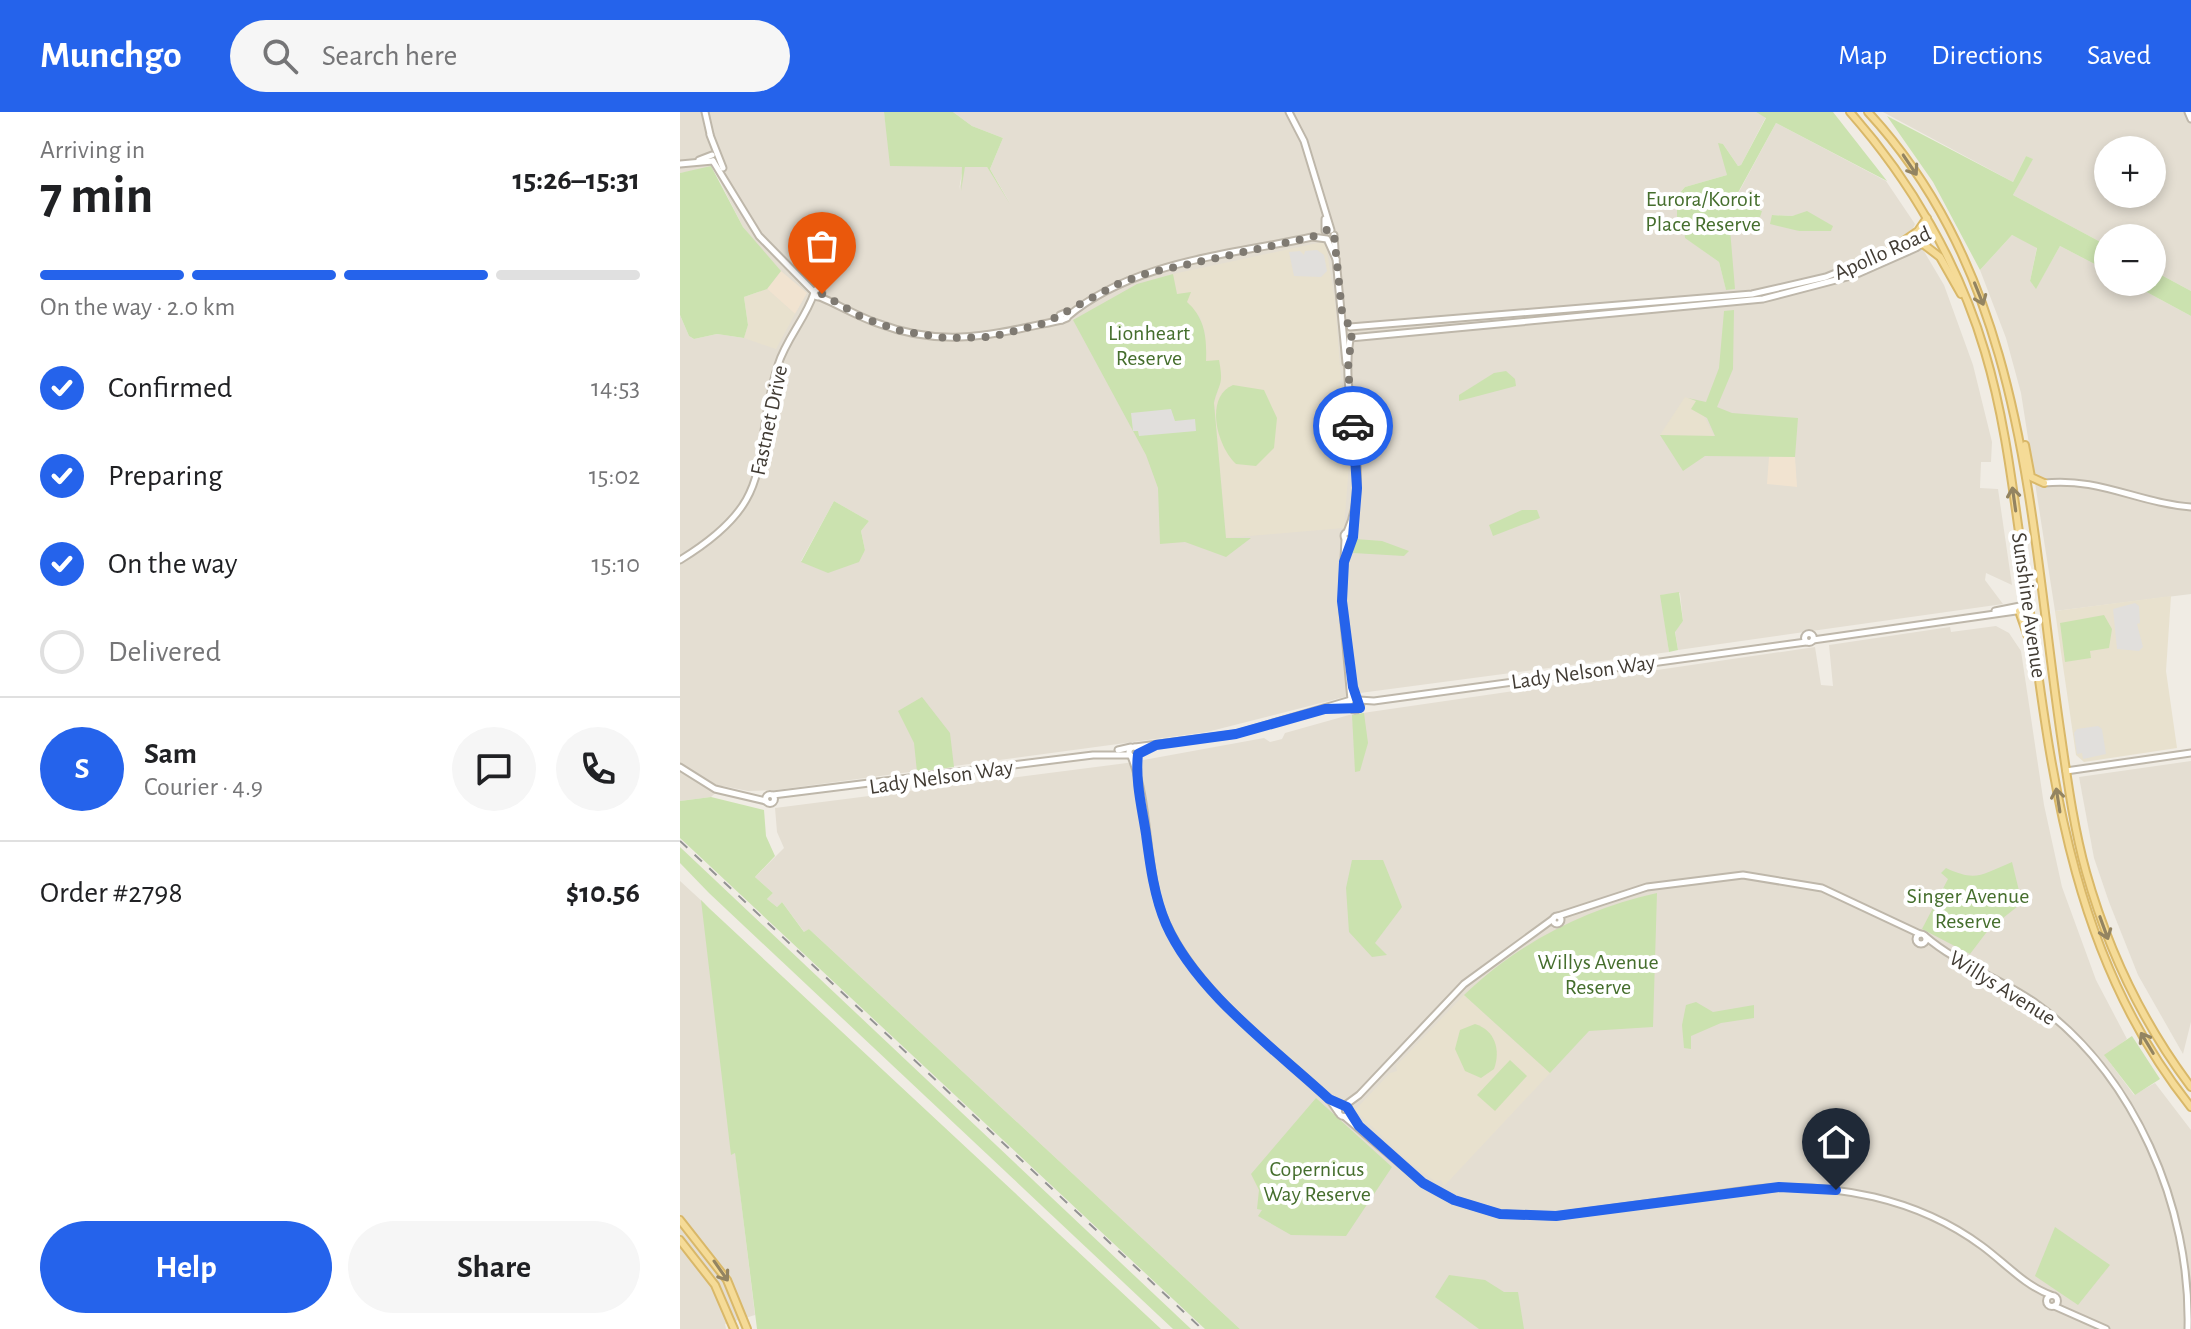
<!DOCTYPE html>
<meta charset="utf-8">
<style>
body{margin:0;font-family:"Alegreya Sans",sans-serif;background:#f6f6f6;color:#202124;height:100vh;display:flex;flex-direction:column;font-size:30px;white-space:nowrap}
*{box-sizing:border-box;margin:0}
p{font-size:26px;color:#757577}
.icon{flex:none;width:44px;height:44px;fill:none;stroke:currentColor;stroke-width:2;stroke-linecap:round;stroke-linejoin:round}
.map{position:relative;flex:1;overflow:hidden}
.panel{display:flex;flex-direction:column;background:#fff;width:680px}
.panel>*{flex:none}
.controls{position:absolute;left:1414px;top:24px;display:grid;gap:16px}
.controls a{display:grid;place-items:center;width:72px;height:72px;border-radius:50%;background:#fff;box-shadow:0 4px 12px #0003;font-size:40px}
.pin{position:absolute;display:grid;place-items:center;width:68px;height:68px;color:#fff;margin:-82px -34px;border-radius:50% 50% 50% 0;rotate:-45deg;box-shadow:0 0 8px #0007}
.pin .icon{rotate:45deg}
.courier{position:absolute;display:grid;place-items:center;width:80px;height:80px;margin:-40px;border:6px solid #2563eb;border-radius:50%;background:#fff;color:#222;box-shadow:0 2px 10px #0007}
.headline em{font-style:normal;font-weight:700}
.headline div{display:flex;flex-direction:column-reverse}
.headline{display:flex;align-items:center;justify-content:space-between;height:136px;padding:0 40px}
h1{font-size:52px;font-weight:700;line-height:60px}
.bar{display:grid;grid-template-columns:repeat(4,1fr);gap:12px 8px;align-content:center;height:96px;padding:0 40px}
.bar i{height:10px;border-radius:6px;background:#e0e0e0}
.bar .active{background:#2563eb}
.bar p{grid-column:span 4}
.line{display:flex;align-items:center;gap:20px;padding:0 40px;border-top:2px solid #e0e0e0}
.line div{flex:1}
.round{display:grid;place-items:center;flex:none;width:84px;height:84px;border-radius:42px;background:#f6f6f6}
ol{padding:0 40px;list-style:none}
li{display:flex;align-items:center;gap:24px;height:88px}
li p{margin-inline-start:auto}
li .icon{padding:8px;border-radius:50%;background:#2563eb;color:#fff;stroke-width:4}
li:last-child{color:#757577}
li i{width:44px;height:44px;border:4px solid #e0e0e0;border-radius:50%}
.button{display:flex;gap:16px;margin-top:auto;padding:16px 40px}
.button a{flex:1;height:92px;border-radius:48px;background:#2563eb;color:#fff;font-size:32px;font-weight:700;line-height:92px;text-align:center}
.button a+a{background:#f6f6f6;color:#202124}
header{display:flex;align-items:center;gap:48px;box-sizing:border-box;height:112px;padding:0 40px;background:#2563eb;color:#fff}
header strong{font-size:38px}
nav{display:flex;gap:44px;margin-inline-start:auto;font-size:28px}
.search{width:560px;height:72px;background:#f6f6f6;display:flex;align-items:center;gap:20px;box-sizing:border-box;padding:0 28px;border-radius:44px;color:#757577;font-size:30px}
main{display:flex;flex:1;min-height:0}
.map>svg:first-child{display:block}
.residential{fill:#e4ded2;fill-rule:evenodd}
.commercial{fill:#f1e3d0}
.education{fill:#e8e1ce}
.green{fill:#cbe2af}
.parking{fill:#e1dfdc}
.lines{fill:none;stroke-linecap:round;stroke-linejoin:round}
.minor-casing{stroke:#beb7aa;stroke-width:9}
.major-casing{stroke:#d9b869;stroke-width:10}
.minor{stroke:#fff;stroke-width:5}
.major{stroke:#f5db97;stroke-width:6}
.rail{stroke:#939393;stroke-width:2;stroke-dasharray:10 10;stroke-linecap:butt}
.oneway{stroke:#938461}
.done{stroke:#7f7a72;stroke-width:8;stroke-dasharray:0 14.4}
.route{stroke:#2563eb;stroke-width:10}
.labels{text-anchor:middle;stroke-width:8;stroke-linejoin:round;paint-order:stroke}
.park-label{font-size:22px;fill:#456e2d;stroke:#fff}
.street-label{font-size:22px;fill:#423c34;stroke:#fff}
</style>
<header>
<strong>Munchgo</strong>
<div class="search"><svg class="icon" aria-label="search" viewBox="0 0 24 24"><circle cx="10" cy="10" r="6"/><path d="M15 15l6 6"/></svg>Search here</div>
<nav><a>Map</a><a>Directions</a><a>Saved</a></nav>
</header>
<main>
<section class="panel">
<div class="headline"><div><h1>7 min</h1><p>Arriving in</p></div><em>15:26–15:31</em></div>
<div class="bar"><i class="active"></i><i class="active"></i><i class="active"></i><i></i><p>On the way · 2.0 km</p></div>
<ol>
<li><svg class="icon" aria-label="check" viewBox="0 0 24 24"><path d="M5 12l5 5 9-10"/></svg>Confirmed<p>14:53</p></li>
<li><svg class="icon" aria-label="check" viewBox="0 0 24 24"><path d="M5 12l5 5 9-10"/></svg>Preparing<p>15:02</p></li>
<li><svg class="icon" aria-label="check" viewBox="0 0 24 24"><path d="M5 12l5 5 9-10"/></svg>On the way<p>15:10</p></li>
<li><i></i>Delivered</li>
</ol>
<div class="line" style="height:144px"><b class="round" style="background:#2563eb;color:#fff">S</b><div><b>Sam</b><p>Courier · 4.9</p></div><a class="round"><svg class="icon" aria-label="chat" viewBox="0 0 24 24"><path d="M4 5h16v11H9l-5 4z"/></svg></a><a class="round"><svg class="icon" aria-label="phone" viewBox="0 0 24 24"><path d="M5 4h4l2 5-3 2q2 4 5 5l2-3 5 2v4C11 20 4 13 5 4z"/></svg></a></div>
<div class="line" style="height:104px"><div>Order #2798</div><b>$10.56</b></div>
<div class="button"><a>Help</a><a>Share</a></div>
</section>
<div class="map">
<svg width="1511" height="1217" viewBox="0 0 1511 1217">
<rect width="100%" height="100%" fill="#f0ece4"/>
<g class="residential">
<path d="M0,0H204L207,20L283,55L279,78L285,55H307L330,91L310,57L323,26L292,14L273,0H1076L1086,5L1061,53L1058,54L1043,32L1047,63L1005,75L997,84V111L1004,115L1006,126L1039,150L1046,177L1049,105L1082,99L1054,89L1096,11L1206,69L1235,112L1232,119L1264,173L1293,253L1312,330L1311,350H1301L1300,376L1318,377L1332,473L1306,461L1305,468L1323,492L998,538L995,519L1003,509L1000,481L981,483L989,540L680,581L527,620L96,678L68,679L43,674L31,685L0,689V203L9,224L14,227L37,222L64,226L90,149L63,115L33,56L0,61ZM1127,100L1152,114L1151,119H1119L1092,103L1112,104ZM154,389L189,409L181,419L185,438L179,445L121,449Z"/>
<path d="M1203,0H1511V179L1472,158V126H1428V134L1333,83L1352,47L1346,44L1333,70ZM1428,38H1472V82H1428Z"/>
<path d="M1332,123L1357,135L1350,169L1356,176L1380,134L1428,159V170H1448L1511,204V482L1375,499L1341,281L1326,226L1300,158Z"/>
<path d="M1316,514L1329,521L1341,539L1364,693L1382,775L1416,868L1447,927L1425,944L1454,983L1475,971L1511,1018V1217H560L129,817L125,821L102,790L97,795L87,787L93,781L75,765L104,736L97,720L95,696L447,651L584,626L590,630L602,627L605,621L669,603L1135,535L1141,573L1153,574L1149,533L1270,515L1271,520Z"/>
<path d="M1511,649V910L1503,942L1458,863L1429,790L1414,746L1399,665Z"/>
<path d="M0,769L25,792L75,1203L45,1212L46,1217H0Z"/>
</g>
<g class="commercial">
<path d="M101,159L127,181L115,202L87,177Z"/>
<path d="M1089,345H1115L1117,375L1087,372Z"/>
</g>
<g class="education">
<path d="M642,130L646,133L655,189L661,268L658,271L662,272L669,353L664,416L546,426L534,291L538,279L525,249V221L520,205L497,182L493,162Z"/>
<path d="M87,177L115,202L96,237L64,226L68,213L64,185Z"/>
<path d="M1005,285L1016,289L1035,325L980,323Z"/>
<path d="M1491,484L1486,559L1497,636L1404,650L1396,643L1375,499Z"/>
<path d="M784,883L870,961L764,1074L761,1068L755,1069L730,1051L675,998L710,961L717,959L716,954Z"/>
</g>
<g class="green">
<path d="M204,0H273L292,14L323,26L310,57L330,92L307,55H285L281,79L282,55L210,54Z"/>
<path d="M1076,0H1153L1207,69L1096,11L1054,88L1082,99L1080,105H1049L1055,177L1046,178L1039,150L1005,126L1004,115L997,111V84L1005,75L1047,63L1038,31L1043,32L1058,54L1061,53L1086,6Z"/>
<path d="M1207,4L1333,70L1346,44L1353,47L1333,83L1428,134V159L1380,134L1356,177L1350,169L1357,136L1332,123L1300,158L1253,70Z"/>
<path d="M31,54L63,115L101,159L87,177L64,185L68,213L64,226L37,222L14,227L9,224L0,203V61Z"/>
<path d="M1127,99L1153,114L1151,119H1119L1090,112L1092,103L1112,104Z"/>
<path d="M1472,158L1511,179V204L1448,170H1472Z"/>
<path d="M493,162L497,182L511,180L507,190C525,206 527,226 526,249L539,248C544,274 539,270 534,291L546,426H571L546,445L505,430L480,432L478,376L466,343L393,208L457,172Z"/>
<path d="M1054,198L1053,257L1037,295L1052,301L1118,306L1115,345L1025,344L1003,359L980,323L1035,324L1027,306L1011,297L1016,289L1008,286L1026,290L1039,256L1044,199Z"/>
<path d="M826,259L835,267L836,274L779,289V283L814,261Z"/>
<path d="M553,273L584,278L597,306L594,336L576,354L556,352C537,335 524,285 553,273Z"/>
<path d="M154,389L189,409L181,419L185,438L179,450L148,461L121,450Z"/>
<path d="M842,398H857L860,406L813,424L809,413Z"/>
<path d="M676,427L702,429L729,439L724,444L673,441Z"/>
<path d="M999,480L1003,509L995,520L998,538L989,540L980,483Z"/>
<path d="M1424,503L1432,517L1429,536L1410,539L1411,546L1385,550L1380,511Z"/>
<path d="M242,585L270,621L274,655L237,660L234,631L218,599Z"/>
<path d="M684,601L688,631L680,659L675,660L672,603Z"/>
<path d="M31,685L84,698L86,724L95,744L75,765L93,781L87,787L97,795L102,790L124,820L129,817L560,1217H525L0,726V689Z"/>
<path d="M0,735L511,1217H493L29,781L0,751Z"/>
<path d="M672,748H703L722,795L695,831L707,843L692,845L669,820L666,776Z"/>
<path d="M1332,750L1342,791L1309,817L1290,842L1242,817L1268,767L1261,761L1266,756C1296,770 1301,763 1332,750Z"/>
<path d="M977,781L973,915L909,919L870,961L784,883C838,831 905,797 977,781Z"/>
<path d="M21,788L30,797L481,1217H77L55,1041L51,1043Z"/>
<path d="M1016,890L1033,900L1074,893V906L1041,911L1011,924V937L1004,936L1002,913L1006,893Z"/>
<path d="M795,912C815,918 821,938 814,957L801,966L785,959L775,937L780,918Z"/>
<path d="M1452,924L1480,967L1455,983L1424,943Z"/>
<path d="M830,948L847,964L815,999L797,983Z"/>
<path d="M636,986L712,1055L666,1124L611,1123L578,1104L582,1098L577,1097L579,1078L571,1062Z"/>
<path d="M1375,1115L1430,1153L1398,1193L1355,1164Z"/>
<path d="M769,1163L805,1168L824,1180H838L844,1217H799L755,1185Z"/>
</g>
<g class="parking">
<path d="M620,139L624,143L625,139L637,138L644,143L647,159L641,165L614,164L609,140Z"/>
<path d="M662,281L666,333L654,334L649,332L646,290L649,284Z"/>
<path d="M491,297L495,309L515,307L516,319L459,324L458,319H453L451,301Z"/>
<path d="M1455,491L1459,494L1460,511L1457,512L1463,535L1459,539L1437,537L1433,497Z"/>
<path d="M1418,614L1422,617L1426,642L1403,647L1402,641L1397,642L1394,621L1397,617Z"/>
</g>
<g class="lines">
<defs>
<g id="minor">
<path d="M25,0L30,22"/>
<path d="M609,0L624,29L651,118"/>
<path d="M1508,0L1511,7"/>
<path d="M30,23L43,56"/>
<path d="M19,48L32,43"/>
<path d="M33,49L79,124L134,180"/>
<path d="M0,52L33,49"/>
<path d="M645,119V107"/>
<path d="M654,123L655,137"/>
<path d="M1224,132L1252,117"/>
<path d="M656,147L666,251"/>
<circle cx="138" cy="181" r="4"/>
<path d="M140,185C159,193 177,204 197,211C265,237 314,222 382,208"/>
<path d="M385,201L387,206L382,208L380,203Z"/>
<path d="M387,205C453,149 550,143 632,125L647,127L656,147"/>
<path d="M670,215L1072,182L1146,165L1212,138"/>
<path d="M670,226L1083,187L1175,163L1236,136L1256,123"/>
<path d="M1364,371C1419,365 1458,391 1511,395"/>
<circle cx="668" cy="424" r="4"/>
<path d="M667,420C694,360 659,290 670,227"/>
<path d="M665,427L662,489L671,588"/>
<path d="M0,448C103,385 68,348 98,253C106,227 126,206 134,181"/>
<path d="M1315,499L1350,492"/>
<circle cx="1129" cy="526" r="4.5"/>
<path d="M1133,528L1350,497"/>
<circle cx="675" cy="592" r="6"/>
<path d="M679,588L694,589L1126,530"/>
<circle cx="454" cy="640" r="5"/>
<path d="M455,635L556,622L671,588"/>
<path d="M438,638L451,635"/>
<path d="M451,644C469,690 465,742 478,789C502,870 590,932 649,987L658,1000"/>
<path d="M0,655L35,677L86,689"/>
<path d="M1386,659L1511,641"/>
<circle cx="90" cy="687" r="4.5"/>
<path d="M93,683L413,643H450"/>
<circle cx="877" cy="808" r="4"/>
<path d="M878,804L967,775L1063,763L1142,776L1240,822"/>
<circle cx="1241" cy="827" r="5"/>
<path d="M1245,824C1277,852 1320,866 1354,890C1454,961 1511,1094 1508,1217"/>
<circle cx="664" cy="999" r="5.5"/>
<path d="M664,994L679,983L784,872L873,807"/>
<path d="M665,1005L743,1071L774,1088L820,1102L876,1104L1075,1077C1154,1070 1237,1086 1302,1134C1324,1150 1345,1174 1371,1183"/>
<circle cx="1372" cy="1189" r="5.5"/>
<path d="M1374,1194L1426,1217"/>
</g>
<g id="major">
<path d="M1170,0C1231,69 1279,152 1305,240C1322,297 1330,355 1338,413C1368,617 1376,827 1511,995"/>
<path d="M1188,0C1345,170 1349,401 1380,617C1387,665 1393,713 1406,760C1428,838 1462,910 1511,975"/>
<path d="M1243,132L1260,145L1281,182"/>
<path d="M1209,139L1238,119L1247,106"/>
<path d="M1345,333L1351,365L1364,371"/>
<path d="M1339,499L1354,542"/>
<path d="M0,1108L47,1168L67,1217"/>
<path d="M0,1128L35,1173L54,1217"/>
</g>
</defs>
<use href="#minor" class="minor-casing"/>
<use href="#major" class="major-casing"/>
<use href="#minor" class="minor"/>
<use href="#major" class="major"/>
<path class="rail" d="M0,729L522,1217"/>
</g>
<defs><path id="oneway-shaft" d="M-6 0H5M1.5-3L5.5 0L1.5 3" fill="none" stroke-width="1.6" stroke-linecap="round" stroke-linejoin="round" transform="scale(2)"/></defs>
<g class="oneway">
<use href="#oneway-shaft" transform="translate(1230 53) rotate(56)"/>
<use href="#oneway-shaft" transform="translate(1299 182) rotate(68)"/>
<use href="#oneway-shaft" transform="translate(1334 387) rotate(-98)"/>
<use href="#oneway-shaft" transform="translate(1378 688) rotate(-99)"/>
<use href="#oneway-shaft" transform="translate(1424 816) rotate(70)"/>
<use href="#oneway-shaft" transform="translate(1467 931) rotate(-121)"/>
<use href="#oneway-shaft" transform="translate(41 1159) rotate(55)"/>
</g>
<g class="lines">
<path class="done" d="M142,182L183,206L221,219L265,226L311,225L365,211L438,172L468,161L632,125L649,117L654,122L662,200L672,220L668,256L673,314"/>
<path class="route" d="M673,314L677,376L673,425L664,450L662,489L673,575L680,596L645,597L556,622L476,633L458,642C455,669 462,696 466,722C470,752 474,784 486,812C516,880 595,937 649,987L667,995L679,1014L743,1071L774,1088L820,1102L876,1104L1099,1075L1156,1078"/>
</g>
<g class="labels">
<g class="park-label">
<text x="1023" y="94">Eurora/Koroit<tspan x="1023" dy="25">Place Reserve</tspan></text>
<text x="469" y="228">Lionheart<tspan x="469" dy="25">Reserve</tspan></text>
<text x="1288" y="791">Singer Avenue<tspan x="1288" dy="25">Reserve</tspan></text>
<text x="918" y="857">Willys Avenue<tspan x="918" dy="25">Reserve</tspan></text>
<text x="637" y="1064">Copernicus<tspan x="637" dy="25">Way Reserve</tspan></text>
</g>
<g class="street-label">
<text transform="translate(1202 140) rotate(-24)" y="8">Apollo Road</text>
<text transform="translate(88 308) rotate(-78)" y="8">Fastnet Drive</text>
<text transform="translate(1350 493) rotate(82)" y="8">Sunshine Avenue</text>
<text transform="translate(903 559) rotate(-8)" y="8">Lady Nelson Way</text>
<text transform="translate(261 664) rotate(-8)" y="8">Lady Nelson Way</text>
<text transform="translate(1323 875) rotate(32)" y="8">Willys Avenue</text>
</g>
</g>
</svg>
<div class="controls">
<a>+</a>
<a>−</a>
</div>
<div class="pin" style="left:142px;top:182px;background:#ea580c"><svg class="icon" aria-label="bag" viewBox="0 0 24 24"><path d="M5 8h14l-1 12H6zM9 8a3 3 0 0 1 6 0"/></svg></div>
<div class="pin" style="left:1156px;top:1078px;background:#1f2937"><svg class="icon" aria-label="home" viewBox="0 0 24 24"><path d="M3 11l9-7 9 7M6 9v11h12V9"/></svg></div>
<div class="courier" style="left:673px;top:314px"><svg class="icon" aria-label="car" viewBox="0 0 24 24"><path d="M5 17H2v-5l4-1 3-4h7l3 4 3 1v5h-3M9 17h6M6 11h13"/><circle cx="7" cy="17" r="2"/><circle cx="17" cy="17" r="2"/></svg></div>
</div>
</main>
